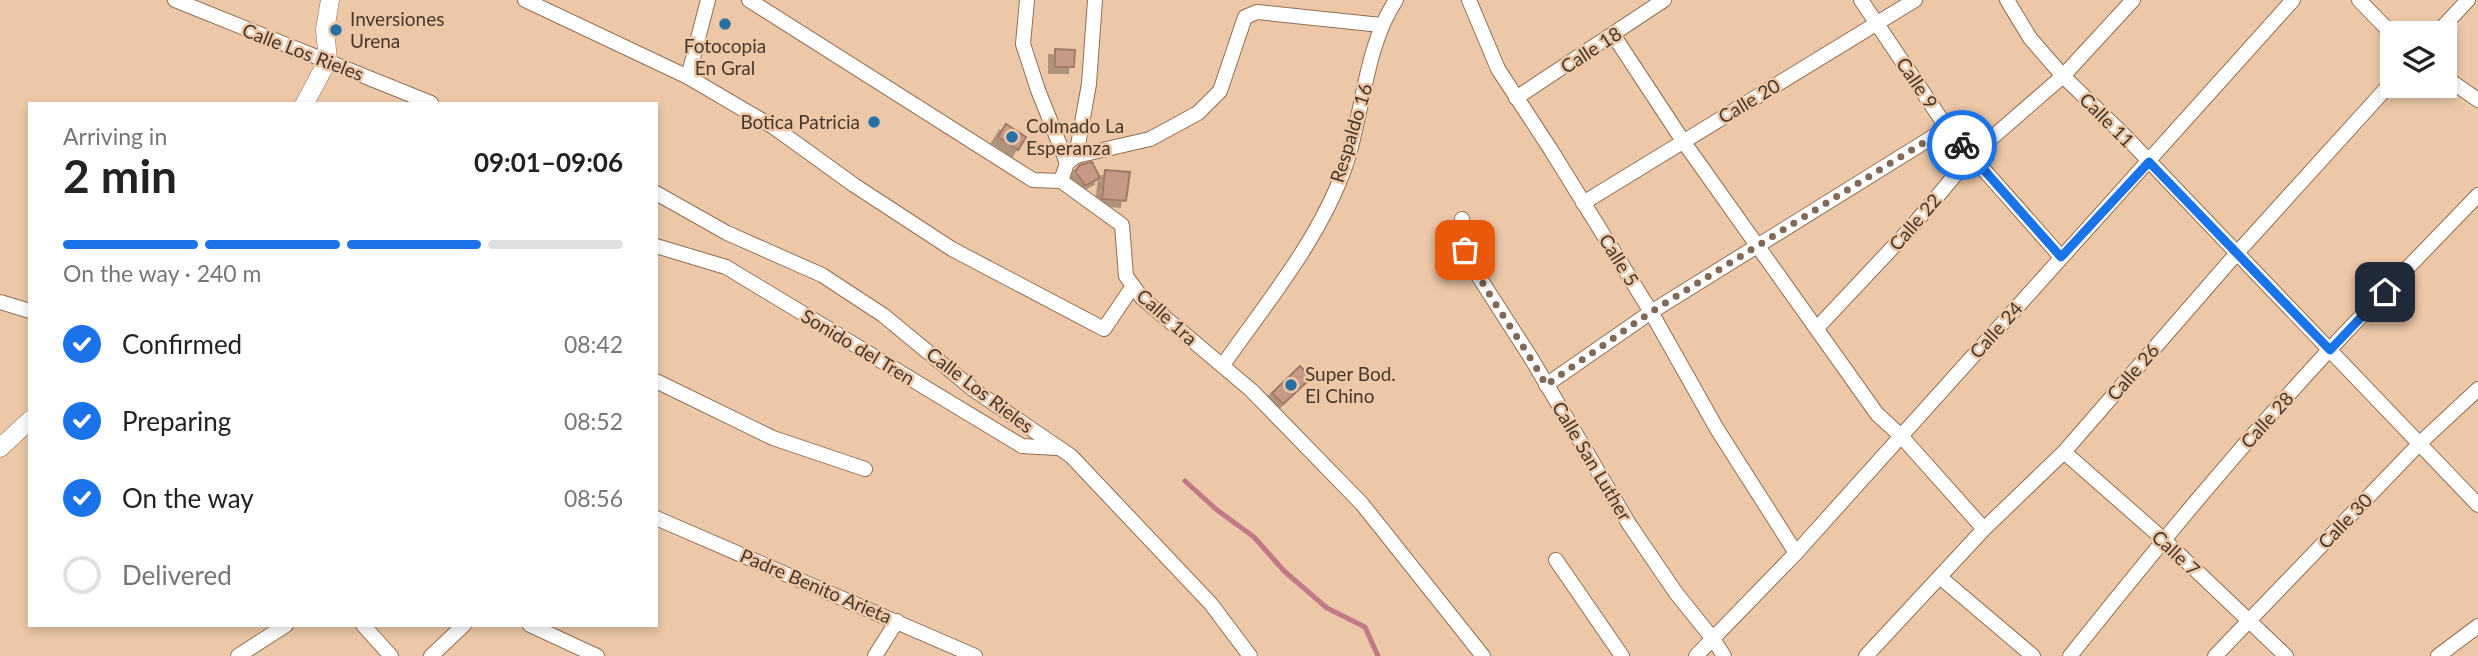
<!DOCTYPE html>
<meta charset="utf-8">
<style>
body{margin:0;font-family:Lato,sans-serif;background:#f2f2f2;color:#222;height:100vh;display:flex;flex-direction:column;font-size:26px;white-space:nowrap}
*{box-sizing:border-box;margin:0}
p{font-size:23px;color:#767676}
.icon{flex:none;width:38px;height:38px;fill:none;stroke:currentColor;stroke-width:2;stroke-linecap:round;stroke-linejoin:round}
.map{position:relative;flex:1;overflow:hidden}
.details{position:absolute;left:28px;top:102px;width:630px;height:525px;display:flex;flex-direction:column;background:#fff;border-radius:0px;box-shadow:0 4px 10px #0003}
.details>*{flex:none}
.tools{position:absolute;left:2380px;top:21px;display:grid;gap:14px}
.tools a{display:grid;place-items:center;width:77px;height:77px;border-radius:0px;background:#fff;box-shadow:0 4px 10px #0003;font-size:35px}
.pin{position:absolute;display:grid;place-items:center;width:60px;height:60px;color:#fff;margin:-30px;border-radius:14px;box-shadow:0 4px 10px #0006}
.courier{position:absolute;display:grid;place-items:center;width:70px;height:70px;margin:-35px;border:5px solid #1a73e8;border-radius:50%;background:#fff;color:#222;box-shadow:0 2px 9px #0007}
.headline em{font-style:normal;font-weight:700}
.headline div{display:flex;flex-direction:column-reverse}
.headline{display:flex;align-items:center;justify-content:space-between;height:119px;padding:0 35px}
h1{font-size:46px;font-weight:700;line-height:52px}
.bar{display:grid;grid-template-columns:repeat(4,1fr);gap:10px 7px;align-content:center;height:84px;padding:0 35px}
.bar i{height:9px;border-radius:5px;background:#e0e0e0}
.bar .current{background:#1a73e8}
.bar p{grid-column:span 4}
ol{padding:0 35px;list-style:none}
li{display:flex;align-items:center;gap:21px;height:77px}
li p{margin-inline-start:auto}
li .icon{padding:7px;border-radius:50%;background:#1a73e8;color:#fff;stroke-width:4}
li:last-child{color:#767676}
li i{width:38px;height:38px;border:4px solid #e0e0e0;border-radius:50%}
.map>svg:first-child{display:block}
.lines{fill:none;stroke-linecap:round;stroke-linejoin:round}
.stream{stroke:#c27987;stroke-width:5}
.building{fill:#c69a87;stroke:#a37967;stroke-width:2;filter:url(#shadow)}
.minor-casing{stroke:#906f52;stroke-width:16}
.tertiary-casing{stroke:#906f52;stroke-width:19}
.minor{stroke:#fff;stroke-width:14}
.tertiary{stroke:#fff;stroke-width:18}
.done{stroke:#806a57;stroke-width:7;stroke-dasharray:0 12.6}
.route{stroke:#1a73e8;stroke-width:9}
.poi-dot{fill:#2670a3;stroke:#edc8a8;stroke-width:2.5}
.labels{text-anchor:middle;stroke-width:5;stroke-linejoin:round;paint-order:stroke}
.poi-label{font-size:19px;fill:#46382b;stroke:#edc8a8;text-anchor:start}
.street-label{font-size:19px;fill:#46382b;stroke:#edc8a8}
</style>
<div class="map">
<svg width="2478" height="656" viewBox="0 0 2478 656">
<defs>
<filter id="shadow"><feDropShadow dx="-6" dy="6" stdDeviation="0" flood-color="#0004"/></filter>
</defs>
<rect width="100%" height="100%" fill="#edc8a8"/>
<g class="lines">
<path class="stream" d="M1185,481L1217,510L1254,537L1284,571L1327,608L1365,627L1378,656"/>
</g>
<g class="building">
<path d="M1055,49L1075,50L1074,67H1055Z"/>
<path d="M1006,124L1026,137L1018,150L998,137Z"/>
<path d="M1092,162L1100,178L1085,186L1075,171L1080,165Z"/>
<path d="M1105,170L1130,172L1126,201L1102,199Z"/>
<path d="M1300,366L1311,378L1283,404L1272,393Z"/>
</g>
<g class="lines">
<defs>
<g id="minor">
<path d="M175,0L431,103"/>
<path d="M525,0L688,77L775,128L854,185L952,249L1104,329L1133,286"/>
<path d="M749,0L1033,180L1061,181L1122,225L1126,276L1142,298L1251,390L1362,504L1483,656"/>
<path d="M1027,0L1023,44L1038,90L1067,163"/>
<path d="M1469,0L1498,69L1551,150L1651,312L1717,429L1796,553"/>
<path d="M1861,0L1947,128L2061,257"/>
<path d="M2007,0L2030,38L2063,76L2126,137L2478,505"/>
<path d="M2359,0L2392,34"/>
<path d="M2437,33L2468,0"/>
<path d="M1614,36L1683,141L1877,414L1901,436L1984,529"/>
<path d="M688,77L708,0"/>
<path d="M2445,77L2478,100"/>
<path d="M1516,98L1664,0"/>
<path d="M1076,156L1089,84L1095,0"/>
<path d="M1061,181L1067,163L1076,156L1150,139L1198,113L1220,91L1245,17L1257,12L1381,25"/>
<path d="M656,193L727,233L822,275L883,315L974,390L1071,456L1211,604L1250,656"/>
<path d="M1583,203L1915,0"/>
<path d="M1462,219L1465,250L1477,274L1531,358L1629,524L1676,593L1713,639L1724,656"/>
<path d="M656,246L726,267L1022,446L1057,448"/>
<path d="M0,302L30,311"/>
<path d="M1817,328L1910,229L1971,156L2063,76L2133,0"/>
<path d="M1223,365C1267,302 1319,240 1345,167C1364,112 1364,49 1396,0"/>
<path d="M656,381L773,438L865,469"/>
<path d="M1546,385L1651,312L1947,128"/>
<path d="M2064,452L2163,539L2286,656"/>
<path d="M656,518L975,656"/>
<path d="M1556,560L1622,656"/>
<path d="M1941,578L2033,656"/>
<path d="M363,625L391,656"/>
<path d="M530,625L597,656"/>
<path d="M238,656L286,625"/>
<path d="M431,656L464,625"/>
<path d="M875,656L897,621"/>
<path d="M1696,656L1796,553L2293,0"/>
<path d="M1866,656L1984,529L2064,452L2237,253L2392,82"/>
<path d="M2070,656C2154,551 2239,447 2331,348C2379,297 2429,246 2478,195"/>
<path d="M2215,656L2420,443L2478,389"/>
<path d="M2438,656L2478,626"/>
</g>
<g id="tertiary">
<path d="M305,103L328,60L325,30L330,0"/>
<path d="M0,448L30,420"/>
</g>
</defs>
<use href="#minor" class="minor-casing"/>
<use href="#tertiary" class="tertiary-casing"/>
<use href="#minor" class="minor"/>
<use href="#tertiary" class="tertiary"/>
</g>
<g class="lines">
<path class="done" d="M1465,250C1488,298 1521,339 1546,385L1651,312L1947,128L1962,145"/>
<path class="route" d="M1962,145L2061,257L2149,162L2330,350L2385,292"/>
</g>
<g class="poi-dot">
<circle cx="725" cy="24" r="7"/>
<circle cx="336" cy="30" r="7"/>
<circle cx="874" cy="122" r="7"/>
<circle cx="1012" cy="137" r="7"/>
<circle cx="1291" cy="385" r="7"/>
</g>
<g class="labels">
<g class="poi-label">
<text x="350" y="26">Inversiones<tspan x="350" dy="22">Urena</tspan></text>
<text x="725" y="53" text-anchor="middle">Fotocopia<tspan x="725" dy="22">En Gral</tspan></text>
<text x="860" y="129" text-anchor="end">Botica Patricia</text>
<text x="1026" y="133">Colmado La<tspan x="1026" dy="22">Esperanza</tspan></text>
<text x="1305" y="381">Super Bod.<tspan x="1305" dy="22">El Chino</tspan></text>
</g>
<g class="street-label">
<text transform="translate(1591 50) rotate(-33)" y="7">Calle 18</text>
<text transform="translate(303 52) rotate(21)" y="7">Calle Los Rieles</text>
<text transform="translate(1917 83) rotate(56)" y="7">Calle 9</text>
<text transform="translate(1749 101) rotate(-31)" y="7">Calle 20</text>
<text transform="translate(2107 120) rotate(45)" y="7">Calle 11</text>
<text transform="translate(1351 133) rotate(-73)" y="7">Respaldo 16</text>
<text transform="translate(1915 222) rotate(-49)" y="7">Calle 22</text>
<text transform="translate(1619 260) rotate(58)" y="7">Calle 5</text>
<text transform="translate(1167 317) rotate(42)" y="7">Calle 1ra</text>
<text transform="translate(1996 330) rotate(-48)" y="7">Calle 24</text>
<text transform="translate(858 347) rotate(31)" y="7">Sonido del Tren</text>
<text transform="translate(2133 372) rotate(-49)" y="7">Calle 26</text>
<text transform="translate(980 390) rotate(37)" y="7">Calle Los Rieles</text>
<text transform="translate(2267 420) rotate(-48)" y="7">Calle 28</text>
<text transform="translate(1592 461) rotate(59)" y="7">Calle San Luther</text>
<text transform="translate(2345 521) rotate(-46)" y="7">Calle 30</text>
<text transform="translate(2176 553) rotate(43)" y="7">Calle 7</text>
<text transform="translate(816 586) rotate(23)" y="7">Padre Benito Arieta</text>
</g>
</g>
</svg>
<div class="tools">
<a><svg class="icon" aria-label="layers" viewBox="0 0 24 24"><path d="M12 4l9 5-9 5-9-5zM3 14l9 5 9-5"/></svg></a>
</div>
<div class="pin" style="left:1465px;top:250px;background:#ea580c"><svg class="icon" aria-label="bag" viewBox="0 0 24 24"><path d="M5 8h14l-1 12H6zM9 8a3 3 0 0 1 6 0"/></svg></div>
<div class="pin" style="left:2385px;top:292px;background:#1f2937"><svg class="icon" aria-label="home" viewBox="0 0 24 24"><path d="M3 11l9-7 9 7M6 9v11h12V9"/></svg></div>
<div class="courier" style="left:1962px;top:145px"><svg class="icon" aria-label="bike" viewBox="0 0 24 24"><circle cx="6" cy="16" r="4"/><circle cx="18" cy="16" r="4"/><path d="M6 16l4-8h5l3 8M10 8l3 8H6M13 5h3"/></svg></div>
<section class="details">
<div class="headline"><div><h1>2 min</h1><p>Arriving in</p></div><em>09:01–09:06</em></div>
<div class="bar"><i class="current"></i><i class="current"></i><i class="current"></i><i></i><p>On the way · 240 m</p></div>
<ol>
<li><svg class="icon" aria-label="check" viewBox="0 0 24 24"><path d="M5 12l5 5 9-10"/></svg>Confirmed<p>08:42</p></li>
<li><svg class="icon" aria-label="check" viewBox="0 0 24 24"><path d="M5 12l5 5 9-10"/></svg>Preparing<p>08:52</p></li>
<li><svg class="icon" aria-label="check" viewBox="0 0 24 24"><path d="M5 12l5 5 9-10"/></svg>On the way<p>08:56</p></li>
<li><i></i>Delivered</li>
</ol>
</section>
</div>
